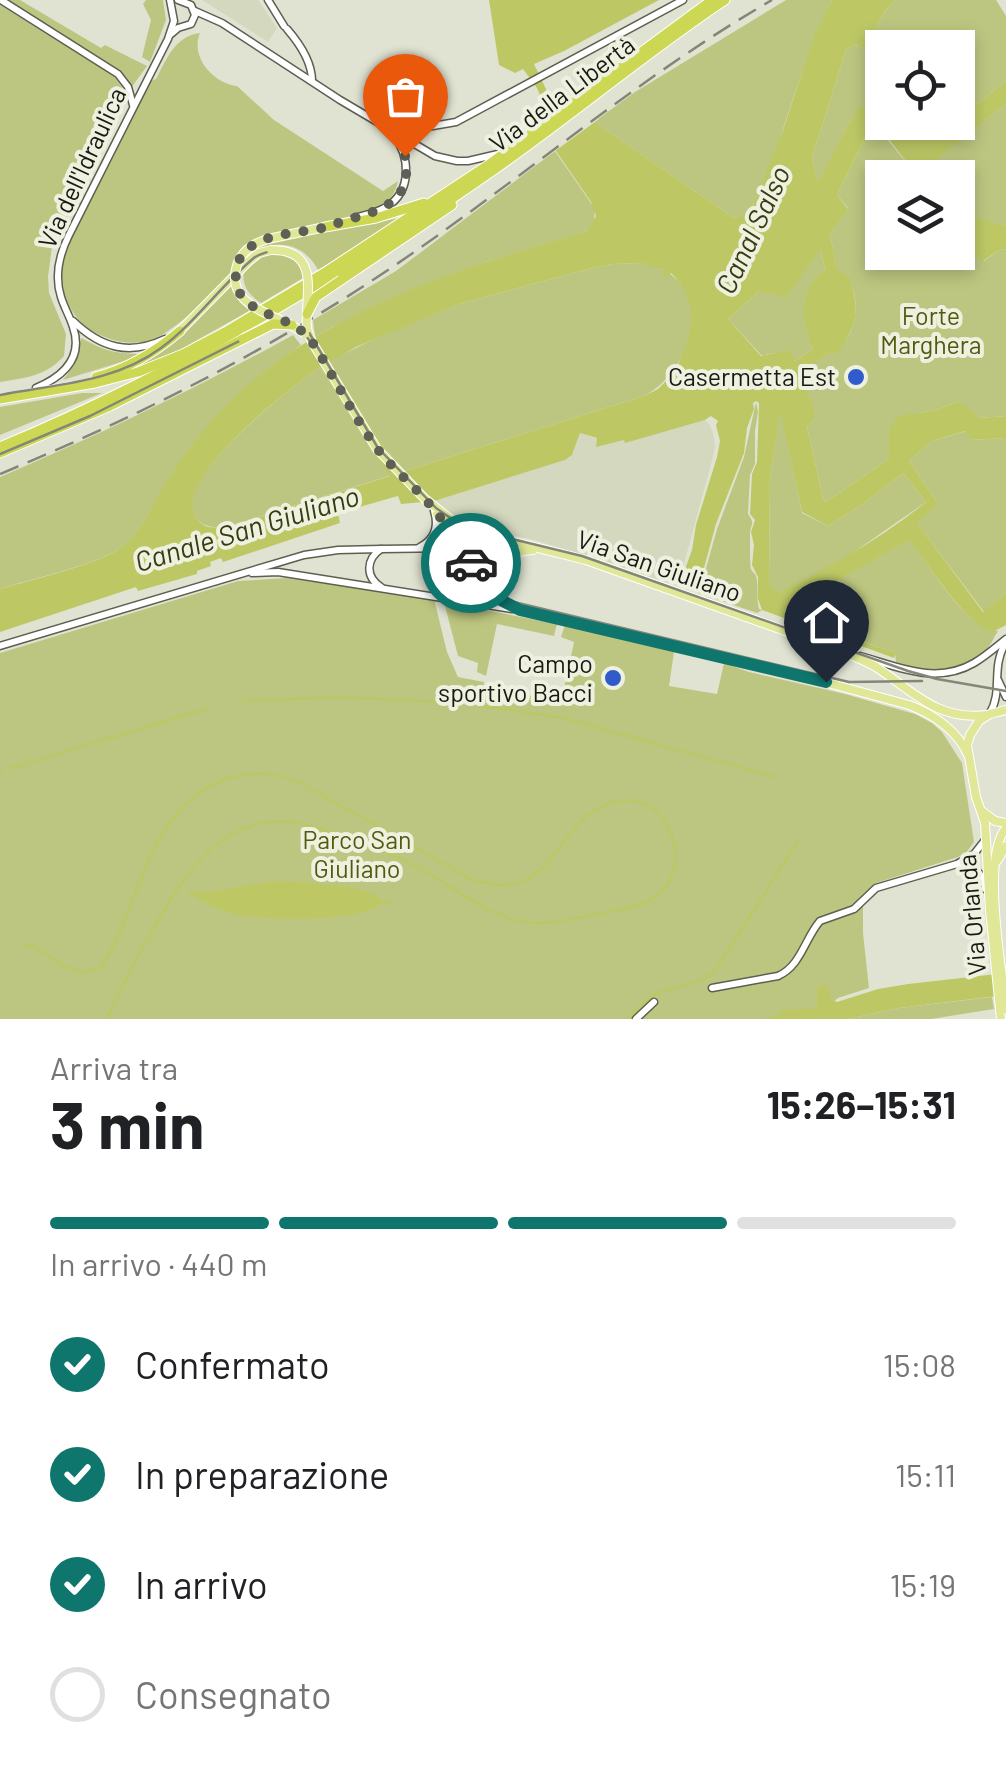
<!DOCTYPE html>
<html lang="it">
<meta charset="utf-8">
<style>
body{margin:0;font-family:Barlow,sans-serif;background:#f2f2f2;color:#202124;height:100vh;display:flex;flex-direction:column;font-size:38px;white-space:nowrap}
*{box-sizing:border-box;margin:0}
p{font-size:32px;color:#757577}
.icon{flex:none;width:55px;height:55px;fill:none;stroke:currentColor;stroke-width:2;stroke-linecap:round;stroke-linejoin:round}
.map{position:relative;height:1019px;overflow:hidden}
.details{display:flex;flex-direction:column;background:#fff;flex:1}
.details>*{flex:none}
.fabs{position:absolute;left:865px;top:30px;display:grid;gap:20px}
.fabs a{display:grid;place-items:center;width:110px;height:110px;border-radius:0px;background:#fff;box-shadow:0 5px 15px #0003;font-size:50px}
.pin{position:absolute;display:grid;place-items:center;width:85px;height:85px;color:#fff;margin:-102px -42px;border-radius:50% 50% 50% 0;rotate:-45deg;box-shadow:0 0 10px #0007}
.pin .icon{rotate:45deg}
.courier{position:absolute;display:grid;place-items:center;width:100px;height:100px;margin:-50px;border:8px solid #0f766e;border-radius:50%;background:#fff;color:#222;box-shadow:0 2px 12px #0007}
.overview em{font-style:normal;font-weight:700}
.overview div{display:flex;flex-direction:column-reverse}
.overview{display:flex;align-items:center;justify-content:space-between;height:170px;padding:0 50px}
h1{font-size:65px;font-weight:700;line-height:75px}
.bar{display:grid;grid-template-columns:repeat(4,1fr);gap:15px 10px;align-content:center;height:120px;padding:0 50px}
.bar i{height:12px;border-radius:8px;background:#e0e0e0}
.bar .current{background:#0f766e}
.bar p{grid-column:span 4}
ol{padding:0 50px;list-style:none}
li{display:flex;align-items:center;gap:30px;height:110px}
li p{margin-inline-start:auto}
li .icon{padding:10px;border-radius:50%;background:#0f766e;color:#fff;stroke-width:4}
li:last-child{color:#757577}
li i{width:55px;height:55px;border:5px solid #e0e0e0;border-radius:50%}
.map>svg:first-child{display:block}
.built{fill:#d4d8bf}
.green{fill:#bdc680}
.water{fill:#bdc865;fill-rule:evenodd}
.pier{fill:#e1e3d2}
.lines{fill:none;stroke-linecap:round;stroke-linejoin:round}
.stream{stroke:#bdc865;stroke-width:2.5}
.minor-casing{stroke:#5d5f50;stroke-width:9}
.major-casing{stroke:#fff;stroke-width:10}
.highway-casing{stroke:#fff;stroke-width:11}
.minor{stroke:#fff;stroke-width:6}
.major{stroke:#e0e898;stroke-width:8}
.highway{stroke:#ccd853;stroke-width:9}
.tram{stroke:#84867a;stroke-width:2.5}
.rail{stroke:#84867a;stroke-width:2.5;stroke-dasharray:20 10;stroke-linecap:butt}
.major-bridge-casing{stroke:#fff;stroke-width:10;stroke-linecap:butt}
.highway-bridge-casing{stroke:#fff;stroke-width:11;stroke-linecap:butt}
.major-bridge{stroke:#e0e898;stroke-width:8}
.highway-bridge{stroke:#ccd853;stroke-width:9}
.done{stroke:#5e6056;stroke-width:10;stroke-dasharray:0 18}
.route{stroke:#0f766e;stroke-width:12}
.poi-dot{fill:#305ccb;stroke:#eef1df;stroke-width:4}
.labels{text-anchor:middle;stroke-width:8;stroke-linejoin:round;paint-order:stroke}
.street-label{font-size:25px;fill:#181913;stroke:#eef1df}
.park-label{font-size:25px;fill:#53590e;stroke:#eef1df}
.poi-label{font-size:25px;fill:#181913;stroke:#eef1df;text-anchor:end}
.water-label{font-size:28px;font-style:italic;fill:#383c12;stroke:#eef1df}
</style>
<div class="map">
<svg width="1006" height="1019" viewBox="0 0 1006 1019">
<rect width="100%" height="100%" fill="#e1e3d2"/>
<g class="built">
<path d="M202,0H258L277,28L268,42Z"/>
<path d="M705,420L710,425L714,437L715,449L678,586L538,541L477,527L447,512L435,500L565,460L572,455L580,433L598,439L624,440L626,442Z"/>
</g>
<g class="green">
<path d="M9,0H20L101,48L105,45L147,66L131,88L127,78Z"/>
<path d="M146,0H163L166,20L150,62L142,57L151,20L143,4Z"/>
<path d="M786,0H832C812,40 799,81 785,123C775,154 765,190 745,216L734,218L594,122L635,92Z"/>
<path d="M895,0H996L1006,16V81L958,119V48L890,47L875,31L885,11Z"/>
<path d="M0,5L114,76L127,95L52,247L48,277L49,293L66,334L64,356C46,376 26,378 0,382Z"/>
<path d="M200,33C190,57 213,83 237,86L274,120L383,191L398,181C396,189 394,195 387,201C368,216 291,230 264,235C250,242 237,250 232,266C232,269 232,271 231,274C224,287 176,327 162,335C141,347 117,344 96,333C70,320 58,289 63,262C67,237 84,214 95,192C115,155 133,118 150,81L156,79C166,60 175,36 200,33Z"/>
<path d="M859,45L882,69V105L873,102L854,114L818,185L812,158L846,50L852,46Z"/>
<path d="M1006,104V226C994,223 963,217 958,204C955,198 958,185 958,178L939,177L930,164Z"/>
<path d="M871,120H874L875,124L918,177L882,178V252H958V246L984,261L1001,249L1006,250V416L979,418L958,402L936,410L919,413L889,431V459L826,502L823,499L807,426L814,420L799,373C808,367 817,360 826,355C834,351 833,354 840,347C860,328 863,284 837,270L830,235L848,208L837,195L871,125Z"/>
<path d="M555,151L595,209L594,222L587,231L486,262L332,327L315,337L313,320L396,271Z"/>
<path d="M400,218L318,270C304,242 270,236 248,259L251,251L265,242Z"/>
<path d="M821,248L825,270C797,296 802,316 813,349L795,361C782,353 777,351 762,356L728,319L759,291Z"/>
<path d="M278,253C291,257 304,263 303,278L261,303C249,295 241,285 244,270L266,254Z"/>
<path d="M641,263C718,275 698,368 644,396L405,471L383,446L329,361L389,332L459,304L592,268L613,264Z"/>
<path d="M233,283L238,297L249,311L167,357L136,368L177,339Z"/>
<path d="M293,335L301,345C253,380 210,421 175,469C158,492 145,529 124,546C100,564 31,579 0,589V477C101,434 197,388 293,335Z"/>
<path d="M81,338C93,344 103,350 116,352C125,354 135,353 144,355L63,380C74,367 79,355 81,338Z"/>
<path d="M320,367L376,457L392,475L226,527C212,528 200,527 193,513C175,477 293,386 320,367Z"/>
<path d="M82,393H102L0,435V407Z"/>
<path d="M756,402L758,412L755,431V464L750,475L748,514C756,524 750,524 750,536C750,542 750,565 751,569C752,572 755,573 756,576C759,585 756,598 759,609L762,610L757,613L678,586L683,571L697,578L705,572L717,529L744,457Z"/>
<path d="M780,407L802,513L828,526L863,504L903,473L926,502L844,559L778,594L769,585L770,476Z"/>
<path d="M966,431L972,440L1006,438V593L984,612L916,522L938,504L909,461L932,441Z"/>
<path d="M906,541H910C930,565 966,630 998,631C994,637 990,647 984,652C959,675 925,672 896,662L895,653L786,615V610Z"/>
<path d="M286,578L434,599L447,652L458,677L484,682V686L561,702L574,642L561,637L565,625L674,652L669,686L717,694L724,663L749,672L845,694L915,714L932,723L942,732L962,763L974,842L966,853L958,857L876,883L863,894V933L869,988L838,998L813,1019H0V653L238,581Z"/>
<path d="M444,602L557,624L554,636L497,624L486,676L477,672L478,663L458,656Z"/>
<path d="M992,997L994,1009L931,1019H848L899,1008Z"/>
</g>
<g class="water">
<path d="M489,0H659L564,51L534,64L556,110L587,117L734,218L745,215L753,205L783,130L814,36L832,0H895L885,11L875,31L890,47L882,48V69L859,45L852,46L846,50L812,158L818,183L854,114C863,104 869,101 882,105V122L899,123C909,133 915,144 929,137L932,130L929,123L958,122V119L1006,81V104L931,164L939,177H918L874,120H871V125L837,195L848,209L830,235L837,269L849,277C860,307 858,324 839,351L828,354L799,373L814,410V420L807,426L823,499L826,502L889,459V431L893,422L900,416L936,410L958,402L966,406L979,418L1006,416V438L971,440L965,431L932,441L909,461L938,504L917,523L983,612L1006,593V625L993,632C964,624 930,565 910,542L907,541L788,609L785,612L788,617L896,653L894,658L762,610L758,599V577L752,565L754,545L751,532L755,520L750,514L752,474L757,462L759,403L756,401L753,403L754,409L747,428L744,453L716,524L704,568L700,575L696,576L685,569L692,550L696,525L717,457L720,441L716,425L718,421L711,416L705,420L625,443L624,440L596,447L597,438L580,433L572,455L565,460L434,501L401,504L398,496L338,513L340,523L223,562L221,558L210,562L211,566L197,571V574L138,591L136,587L0,632V589C30,580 100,564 122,547C144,530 154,500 169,477C193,441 221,408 254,380C348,302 472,265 587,231L596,216L591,202L545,135L547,112L537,88L523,69L515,73L499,65ZM821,249L825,270C797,290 801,321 813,349L795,361L790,350L761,356L728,319L759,291L786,297ZM641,263L664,270L663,275L668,277L671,273C701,302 693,333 677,367L671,365L673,374L658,389L644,396L405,471L383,446L330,362L356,347L459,304L592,268L613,264ZM320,367L376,457L390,476L226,527C214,528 205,529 197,519C167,481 292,387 320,367ZM780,411L802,512L828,526L863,504L903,473L926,502C880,539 830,567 778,593L769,584L770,476Z"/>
<path d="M958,203C968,218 989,221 1006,226V250L1001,249L983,261L958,246Z"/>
<path d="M275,881C299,882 367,884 383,900L391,901V904L382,903C362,923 258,921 230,913C216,908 200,901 188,892L189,890L204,893Z"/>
<path d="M1006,973V995L899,1008L848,1019H764L777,1015L783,1010L817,1008V987L827,985L831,999L837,1002L878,989L908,984Z"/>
</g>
<path class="pier" d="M559,104L562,107L583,109L599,119L551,154L541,137L542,118Z"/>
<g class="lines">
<g class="stream">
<path d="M243,701L340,697L446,702"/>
<path d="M484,706L563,718L776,777"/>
<path d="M11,768L206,709"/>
<path d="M0,771H3"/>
<path d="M23,947L27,944L34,946C57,959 75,983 102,966C141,905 146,810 223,780C250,770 273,773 299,782L471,879C557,909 553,818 613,802C668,788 698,865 655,897C639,909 616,910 597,914C580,917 562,922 544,923C499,926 459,890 421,869C394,855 365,843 337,834C322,829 308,824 293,822C224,814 185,873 156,924C138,955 121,986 107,1019"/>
<path d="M627,1019C637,1010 647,997 660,992C680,984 699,986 715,971L798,841"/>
</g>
<defs>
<g id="minor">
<path d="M1,0L118,74L128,87L133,105"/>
<path d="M268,0L284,26"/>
<path d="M195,11L222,23L340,100L435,156L457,161H468L498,154"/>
<path d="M287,29C300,44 312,62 312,81"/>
<path d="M171,34L178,28L191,24L195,15L191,5L178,0"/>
<path d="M386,127H427L456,122L683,0"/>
<path d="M354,218C365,215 376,213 386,207C413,191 410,156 393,134"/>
<path d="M73,321C101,348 129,356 165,339"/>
<path d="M36,388C62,377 84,359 73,327C70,317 64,307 61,297C54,275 59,255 69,235L168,39L174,21L170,0"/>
<path d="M420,547C435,539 439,527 434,511"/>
<path d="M252,573L278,572L512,609"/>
<path d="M381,587C365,577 366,559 381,549"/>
<path d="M0,646L304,555L338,550L381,549L524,547"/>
<path d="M860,656C899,667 936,685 974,663C986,656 996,647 1006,639"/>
<path d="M998,680L1006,697"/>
<path d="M990,713C1003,691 991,668 1005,644"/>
<path d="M958,864C974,864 983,873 985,889"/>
<path d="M712,988L778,976C801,966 805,938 820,921L854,909L876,888L957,864L974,854L985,840"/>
<path d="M636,1019L654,1002"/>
</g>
<g id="major">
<path d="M268,239L325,227"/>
<path d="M307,329L312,342L377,449L425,499L454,522L486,535L586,560L833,648C847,654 863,659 876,667C914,692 937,721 987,715"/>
<path d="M180,331L249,261L259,253L271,250"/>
<path d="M437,514C462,545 476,587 511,606L802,676L909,705C933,714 958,731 968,755"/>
<path d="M497,595C477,563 507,552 533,550"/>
<path d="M983,812L995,821L1006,823"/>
<path d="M1006,828C981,857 1002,969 1006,1009"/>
<path d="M997,861L1006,846"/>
<path d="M1001,1019L990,910L985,823L976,797L967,745L970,735L979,721L990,714L1006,710"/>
</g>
<g id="highway">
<path d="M325,227L376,218L424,203"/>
<path d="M341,280L452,205"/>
<path d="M96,377C128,369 154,353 180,331"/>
<path d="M0,399L95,383L138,372L183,354L225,332L327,271L488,165L712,0"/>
<path d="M0,447C177,373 341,277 498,167C575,113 647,52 725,0"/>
<path d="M0,453L110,406L243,339"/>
</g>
</defs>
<use href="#minor" class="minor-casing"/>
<use href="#major" class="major-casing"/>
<use href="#highway" class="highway-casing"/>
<use href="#minor" class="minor"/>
<use href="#major" class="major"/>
<use href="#highway" class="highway"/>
<g class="tram">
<path d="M0,395C55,384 114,383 161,348C196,322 221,285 255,257C265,252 275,248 286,252C321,264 301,305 308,331L378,448L436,508L459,524L479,531L582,556L908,671L937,679L1006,691"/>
<path d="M0,454L90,416L273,324C291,322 303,330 312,344"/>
<path d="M439,516C457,539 479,586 502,599L849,682L922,681"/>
</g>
<path class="rail" d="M0,474C142,415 280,345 407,257C530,172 642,75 772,0"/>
<defs>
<g id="major-bridge">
<path d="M268,239C254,243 242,250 237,265C223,310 282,314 305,334"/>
<path d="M271,250C323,249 304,297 307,329"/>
</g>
<g id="highway-bridge">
<path d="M307,314L316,297L341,280"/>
<path d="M243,339L273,324L292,325"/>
</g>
</defs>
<use href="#major-bridge" class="major-bridge-casing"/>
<use href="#highway-bridge" class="highway-bridge-casing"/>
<use href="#major-bridge" class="major-bridge"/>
<use href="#highway-bridge" class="highway-bridge"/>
</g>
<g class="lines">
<path class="done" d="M405,156C413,201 383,210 347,220C337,223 328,227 318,229C290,234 239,235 236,272C232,314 282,312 305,334C314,343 320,354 326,365C342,392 356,419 374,444C388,465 409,481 426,500C443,520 458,540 471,563"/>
<path class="route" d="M471,563L493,596L520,610L826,682"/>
</g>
<g class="poi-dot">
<circle cx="856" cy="377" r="10"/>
<circle cx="613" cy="678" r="10"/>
</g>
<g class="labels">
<g class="street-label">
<text transform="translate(562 94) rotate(-37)" y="9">Via della Libertà</text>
<text transform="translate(82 168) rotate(-65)" y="9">Via dell'Idraulica</text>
<text transform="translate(659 566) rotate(19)" y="9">Via San Giuliano</text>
<text transform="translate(972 915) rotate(-95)" y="9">Via Orlanda</text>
</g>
<g class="park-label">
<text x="931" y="325">Forte<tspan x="931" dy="29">Marghera</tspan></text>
<text x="357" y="849">Parco San<tspan x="357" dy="29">Giuliano</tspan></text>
</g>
<g class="poi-label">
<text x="836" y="386">Casermetta Est</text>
<text x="593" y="673">Campo<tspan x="593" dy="29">sportivo Bacci</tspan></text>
</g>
<g class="water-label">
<text transform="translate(753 230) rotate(-65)" y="10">Canal Salso</text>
<text transform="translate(247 529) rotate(-17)" y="10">Canale San Giuliano</text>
</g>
</g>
</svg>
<div class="fabs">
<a><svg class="icon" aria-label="locate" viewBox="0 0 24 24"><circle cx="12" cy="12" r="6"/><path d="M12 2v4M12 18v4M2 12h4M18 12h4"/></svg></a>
<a><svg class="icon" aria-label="layers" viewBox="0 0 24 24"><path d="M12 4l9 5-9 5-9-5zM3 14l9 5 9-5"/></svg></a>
</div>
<div class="pin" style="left:405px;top:156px;background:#ea580c"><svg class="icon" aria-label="bag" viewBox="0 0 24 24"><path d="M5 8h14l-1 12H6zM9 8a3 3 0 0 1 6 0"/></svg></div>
<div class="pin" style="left:826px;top:682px;background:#1f2937"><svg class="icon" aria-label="home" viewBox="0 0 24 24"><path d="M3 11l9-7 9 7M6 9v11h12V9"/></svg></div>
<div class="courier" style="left:471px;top:563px"><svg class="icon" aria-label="car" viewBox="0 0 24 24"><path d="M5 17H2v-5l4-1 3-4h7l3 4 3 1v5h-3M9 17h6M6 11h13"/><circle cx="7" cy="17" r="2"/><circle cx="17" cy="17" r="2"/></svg></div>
</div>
<section class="details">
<div class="overview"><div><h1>3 min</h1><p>Arriva tra</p></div><em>15:26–15:31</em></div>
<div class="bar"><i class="current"></i><i class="current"></i><i class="current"></i><i></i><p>In arrivo · 440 m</p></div>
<ol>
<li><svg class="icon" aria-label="check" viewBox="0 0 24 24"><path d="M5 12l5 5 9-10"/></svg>Confermato<p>15:08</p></li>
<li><svg class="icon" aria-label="check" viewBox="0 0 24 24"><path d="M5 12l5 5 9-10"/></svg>In preparazione<p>15:11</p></li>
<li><svg class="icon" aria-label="check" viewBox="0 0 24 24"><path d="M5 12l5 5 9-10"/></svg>In arrivo<p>15:19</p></li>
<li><i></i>Consegnato</li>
</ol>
</section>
